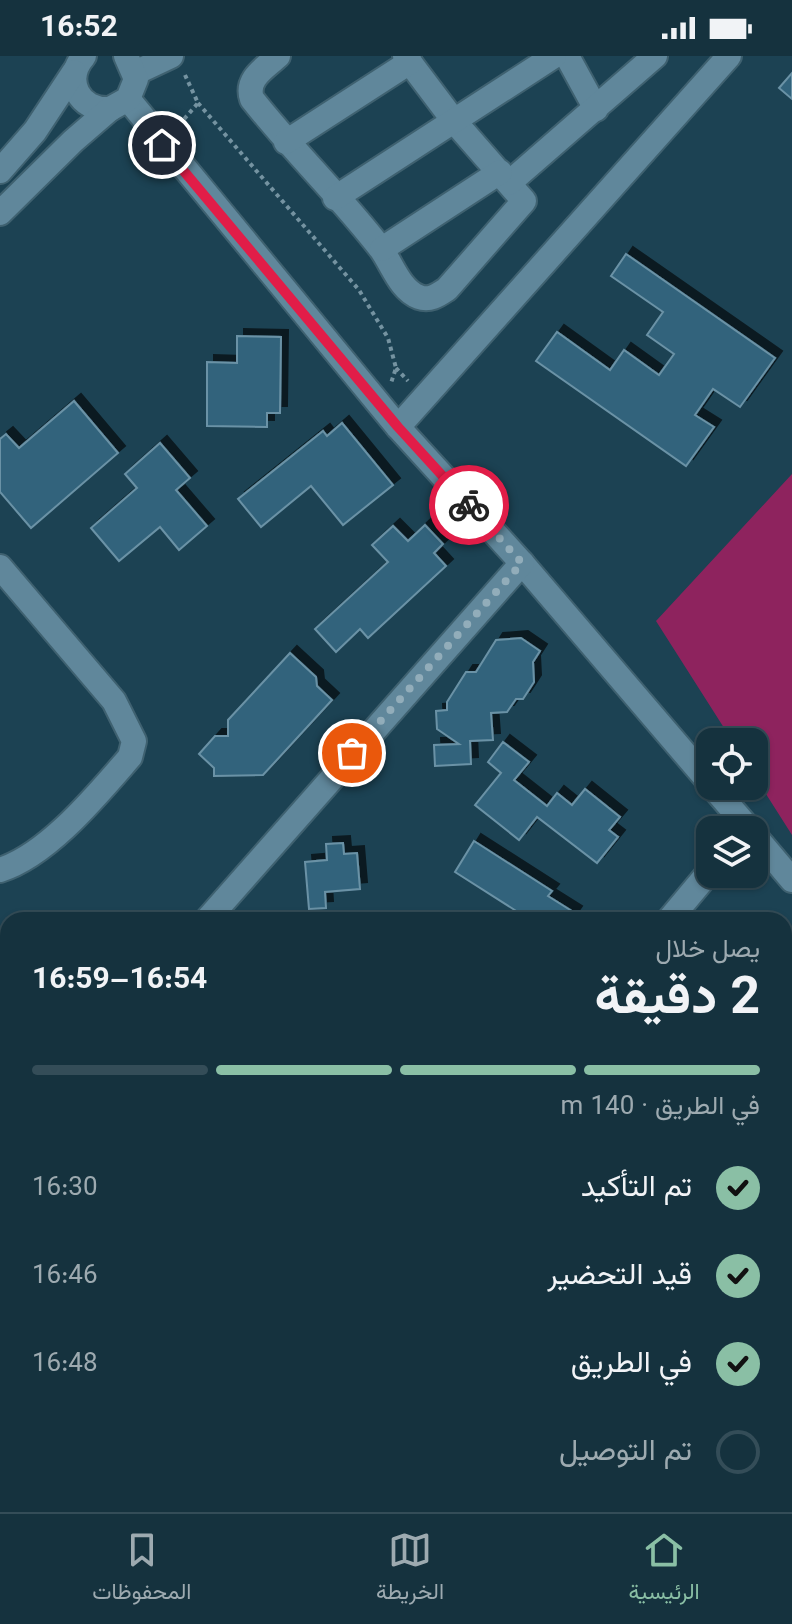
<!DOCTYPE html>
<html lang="ar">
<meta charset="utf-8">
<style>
body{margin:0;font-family:Georgia,Vazirmatn,serif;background:#1e3a45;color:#f1f3f6;direction:rtl;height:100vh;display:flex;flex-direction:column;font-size:30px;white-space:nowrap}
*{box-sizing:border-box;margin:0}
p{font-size:26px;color:#9daab0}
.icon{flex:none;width:44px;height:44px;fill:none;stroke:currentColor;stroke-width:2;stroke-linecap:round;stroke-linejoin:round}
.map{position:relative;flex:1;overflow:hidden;direction:ltr}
.panel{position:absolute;left:0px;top:856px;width:792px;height:600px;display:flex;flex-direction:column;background:#15323e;border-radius:24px 24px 0 0;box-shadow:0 2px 6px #0004,0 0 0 2px #344d58;direction:rtl}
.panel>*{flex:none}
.fabs{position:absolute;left:696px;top:672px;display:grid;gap:16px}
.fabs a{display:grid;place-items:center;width:72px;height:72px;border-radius:16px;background:#15323e;box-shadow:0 2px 6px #0004,0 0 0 2px #344d58;font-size:40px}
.pin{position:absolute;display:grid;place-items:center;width:68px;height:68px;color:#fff;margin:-34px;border:4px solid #fff;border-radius:50%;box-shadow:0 2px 8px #0007}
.courier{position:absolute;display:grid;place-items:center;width:80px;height:80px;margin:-40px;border:6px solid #e11d48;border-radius:50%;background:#fff;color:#222;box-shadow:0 2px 10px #0007}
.headline em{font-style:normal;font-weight:700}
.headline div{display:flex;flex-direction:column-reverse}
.headline{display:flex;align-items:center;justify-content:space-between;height:136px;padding:0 32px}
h1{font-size:52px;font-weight:700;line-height:60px}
.bar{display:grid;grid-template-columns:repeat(4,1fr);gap:12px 8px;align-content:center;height:96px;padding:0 32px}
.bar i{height:10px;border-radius:6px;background:#344d58}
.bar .active{background:#8abfa5}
.bar p{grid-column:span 4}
ol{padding:0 32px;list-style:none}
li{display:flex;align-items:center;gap:24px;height:88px}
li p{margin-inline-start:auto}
li .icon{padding:8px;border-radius:50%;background:#8abfa5;color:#111;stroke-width:4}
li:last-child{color:#9daab0}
li i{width:44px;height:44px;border:4px solid #344d58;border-radius:50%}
.status{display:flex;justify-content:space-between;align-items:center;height:56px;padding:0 40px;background:#15323e;direction:ltr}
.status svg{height:22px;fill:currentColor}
.tabs{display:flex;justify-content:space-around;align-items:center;height:112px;border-top:2px solid #344d58;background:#15323e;font-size:22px;color:#9daab0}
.tabs a{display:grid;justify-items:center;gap:4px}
.tabs .active{color:#8abfa5}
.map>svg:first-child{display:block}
.green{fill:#8e235e}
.building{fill:#33647c;stroke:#6b92a6;stroke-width:2;filter:url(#shadow)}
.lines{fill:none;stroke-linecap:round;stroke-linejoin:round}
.minor-casing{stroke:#3f6170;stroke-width:28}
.path{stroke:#7593a1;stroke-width:4;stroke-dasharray:4 4;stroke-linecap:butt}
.minor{stroke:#60879b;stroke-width:24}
.done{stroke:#92adba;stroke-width:8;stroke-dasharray:0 14.4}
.route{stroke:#e11d48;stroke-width:10}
</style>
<div class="status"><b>16:52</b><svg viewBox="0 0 49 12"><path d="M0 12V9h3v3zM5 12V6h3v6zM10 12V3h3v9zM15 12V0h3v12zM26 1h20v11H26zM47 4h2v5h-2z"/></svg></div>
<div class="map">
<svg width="792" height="1456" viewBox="0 0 792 1456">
<defs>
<filter id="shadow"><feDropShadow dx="7" dy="-7" stdDeviation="0" flood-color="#0009"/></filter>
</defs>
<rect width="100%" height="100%" fill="#1c4253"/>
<path class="green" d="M792,418V779L754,719V686H733L656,565Z"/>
<g class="building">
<path d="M792,17V43L779,32Z"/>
<path d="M626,198L775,302L740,351L713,333L695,359L714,371L686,410L536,305L557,276L610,314L624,294L659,319L674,298L647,279L663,256L611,220Z"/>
<path d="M237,280L281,281L280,357H267V371L207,370V306L237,307Z"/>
<path d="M74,345L118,397L31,472L0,436V383L6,378L19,392Z"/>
<path d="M342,367L393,429L343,469L311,430L261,471L238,443L323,375L327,380Z"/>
<path d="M160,387L190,422L176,434L207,470L179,494L160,471L119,505L91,472L137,432L125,418Z"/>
<path d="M425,469L443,488L434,497L446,510L368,582L360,573L336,596L315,573L388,506L372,489L393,470L408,485Z"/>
<path d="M521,582L540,595L533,606L534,626L523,643H516L507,656L491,657L493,684L470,685L471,708L435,710L434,689L459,688L437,673L436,655L447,654V646L466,616H476L496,584Z"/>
<path d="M290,597L316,621L317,630L332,644L263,719L214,720V712L199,698L215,680H228V664Z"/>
<path d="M503,686L529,706L514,724L547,750L557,737L572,749L585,733L620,761L609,774L618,781L597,807L537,761L519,784L475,749L501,717L488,706Z"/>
<path d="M474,785L552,835L548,840L575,857L570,864H518L521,858L455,816Z"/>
<path d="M343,787L344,798L357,797L360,833L325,836L326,852L309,853L305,806L327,804L326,788Z"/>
<path d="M8,906V965L0,960V917Z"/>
<path d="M0,994L8,1001V1028L0,1033Z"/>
<path d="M792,1092V1160L788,1164L784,1161V1102Z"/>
<path d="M8,1163V1252L0,1261V1173Z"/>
<path d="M0,1372L8,1378V1415L0,1408Z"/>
<path d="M251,1448H354L364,1456H244Z"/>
<path d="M440,1448H546L558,1456H435Z"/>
</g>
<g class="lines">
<defs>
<g id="minor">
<path d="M84,0C63,24 79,55 110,53"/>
<path d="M278,0C265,12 245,23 252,43C293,95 341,141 381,193C392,208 400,234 419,241C430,245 438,239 447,233L524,145L454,65L405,0"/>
<path d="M567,0L596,53"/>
<path d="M135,17L171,0"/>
<path d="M128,43L398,371L522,507L710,727"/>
<path d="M286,86L410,6"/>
<path d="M0,115L35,75L74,16"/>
<path d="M509,127L655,0"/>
<path d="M335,142L554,0"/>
<path d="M0,157L73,85L110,53L128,43L136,23L126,0"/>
<path d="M382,193L500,116"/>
<path d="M398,371L729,0"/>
<path d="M0,511L114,645L134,685L130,701C97,739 48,799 0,814"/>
<path d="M712,730L750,774"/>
<path d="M754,779L792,824"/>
<path d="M207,864L522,507"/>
<path d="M669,864L710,815"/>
<path d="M0,1111L8,1102"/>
<path d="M784,1326L792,1317"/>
<path d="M170,1456L177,1448"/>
<path d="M668,1456L675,1448"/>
</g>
</defs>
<use href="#minor" class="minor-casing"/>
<g class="path">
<path d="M198,47L359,234L388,282L396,312L391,327"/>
<path d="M179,69L198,47L185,19"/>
<path d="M396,312L408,325"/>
</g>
<use href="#minor" class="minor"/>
</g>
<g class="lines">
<path class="done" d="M352,697L522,507L469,449"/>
<path class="route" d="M162,89L398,371L469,449"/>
</g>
</svg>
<div class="fabs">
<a><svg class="icon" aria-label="locate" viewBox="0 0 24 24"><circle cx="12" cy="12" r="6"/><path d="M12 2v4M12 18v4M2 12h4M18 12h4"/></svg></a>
<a><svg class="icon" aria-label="layers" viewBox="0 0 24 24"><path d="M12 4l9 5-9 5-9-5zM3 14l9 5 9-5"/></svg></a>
</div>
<div class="pin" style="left:352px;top:697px;background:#ea580c"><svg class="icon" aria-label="bag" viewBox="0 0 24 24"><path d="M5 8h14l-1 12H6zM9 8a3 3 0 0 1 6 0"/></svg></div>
<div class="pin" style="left:162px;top:89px;background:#1f2937"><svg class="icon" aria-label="home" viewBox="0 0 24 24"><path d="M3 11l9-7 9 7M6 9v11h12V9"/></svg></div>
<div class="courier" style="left:469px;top:449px"><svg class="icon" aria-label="bike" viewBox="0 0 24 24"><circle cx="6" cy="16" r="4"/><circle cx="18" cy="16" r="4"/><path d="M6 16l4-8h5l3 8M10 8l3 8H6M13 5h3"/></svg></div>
<section class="panel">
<div class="headline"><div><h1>2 دقيقة</h1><p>يصل خلال</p></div><em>16:54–16:59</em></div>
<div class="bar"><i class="active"></i><i class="active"></i><i class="active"></i><i></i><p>في الطريق · 140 m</p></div>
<ol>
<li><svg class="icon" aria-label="check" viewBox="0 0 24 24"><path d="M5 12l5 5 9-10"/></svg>تم التأكيد<p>16:30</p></li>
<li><svg class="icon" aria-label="check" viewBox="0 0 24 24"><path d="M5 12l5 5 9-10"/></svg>قيد التحضير<p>16:46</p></li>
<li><svg class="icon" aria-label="check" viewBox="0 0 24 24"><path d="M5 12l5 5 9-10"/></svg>في الطريق<p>16:48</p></li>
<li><i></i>تم التوصيل</li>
</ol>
</section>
</div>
<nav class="tabs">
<a class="active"><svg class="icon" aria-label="home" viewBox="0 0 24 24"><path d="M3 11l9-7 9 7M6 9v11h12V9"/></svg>الرئيسية</a>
<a><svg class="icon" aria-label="map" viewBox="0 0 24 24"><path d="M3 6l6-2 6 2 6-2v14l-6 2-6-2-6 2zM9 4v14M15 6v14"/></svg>الخريطة</a>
<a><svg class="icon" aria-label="saved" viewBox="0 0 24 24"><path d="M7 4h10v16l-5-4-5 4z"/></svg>المحفوظات</a>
</nav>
